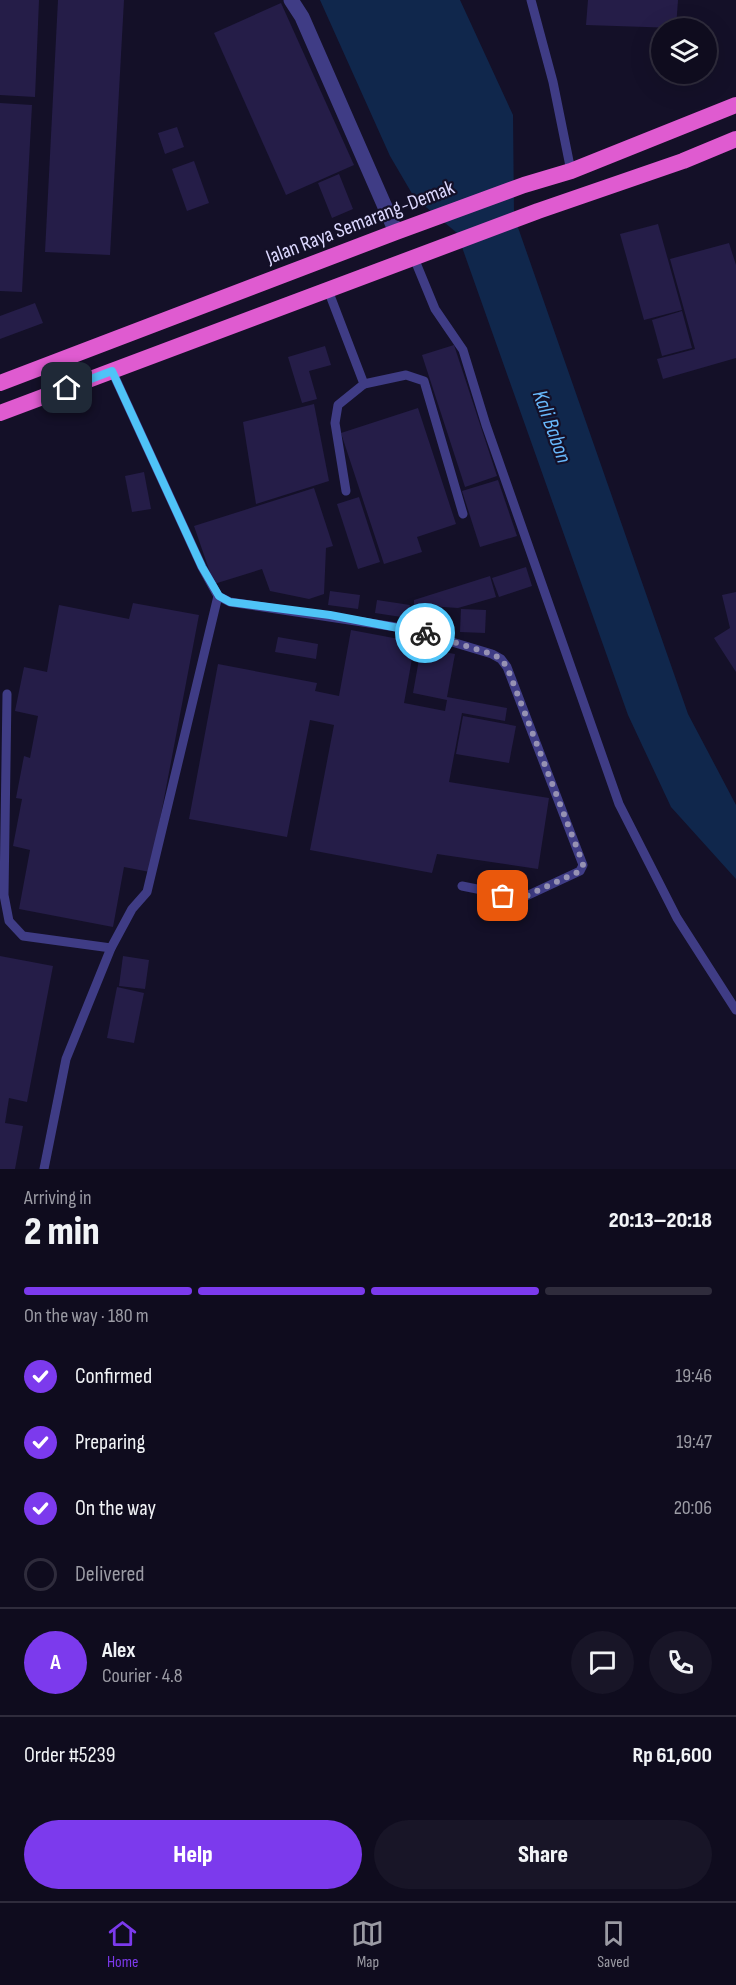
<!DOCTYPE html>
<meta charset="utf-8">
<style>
body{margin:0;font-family:"Sofia Sans Condensed",sans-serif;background:#181527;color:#f1f3f6;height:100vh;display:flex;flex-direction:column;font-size:22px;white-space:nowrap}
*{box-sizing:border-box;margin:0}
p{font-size:20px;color:#9b9ba4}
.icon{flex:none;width:33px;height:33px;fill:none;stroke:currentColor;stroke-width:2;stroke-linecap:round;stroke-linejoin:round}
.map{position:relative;height:1169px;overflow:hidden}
.drawer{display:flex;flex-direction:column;background:#0f0c1e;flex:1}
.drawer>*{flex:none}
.fabs{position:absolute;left:651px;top:18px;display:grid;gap:12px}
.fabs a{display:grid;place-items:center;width:66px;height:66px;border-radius:50%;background:#0f0c1e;box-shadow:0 6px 24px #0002,0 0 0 2px #2f2c3c;font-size:30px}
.pin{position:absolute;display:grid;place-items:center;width:51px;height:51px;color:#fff;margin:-26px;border-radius:12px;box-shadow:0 3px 9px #0006}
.courier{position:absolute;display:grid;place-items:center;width:60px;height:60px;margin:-30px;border:4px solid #4fc3f7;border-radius:50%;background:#fff;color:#222;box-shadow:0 2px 8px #0007}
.summary em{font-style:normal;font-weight:800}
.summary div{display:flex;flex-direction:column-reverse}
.summary{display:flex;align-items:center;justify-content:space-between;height:102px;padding:0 24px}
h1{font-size:39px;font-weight:800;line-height:45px}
.bar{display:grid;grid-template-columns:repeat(4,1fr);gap:9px 6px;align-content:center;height:72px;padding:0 24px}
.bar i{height:8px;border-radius:4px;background:#2f2c3c}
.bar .selected{background:#7c3aed}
.bar p{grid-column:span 4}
.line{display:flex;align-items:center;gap:15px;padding:0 24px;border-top:2px solid #2f2c3c}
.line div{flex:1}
.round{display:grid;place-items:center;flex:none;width:63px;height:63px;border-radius:32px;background:#181527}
ol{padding:0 24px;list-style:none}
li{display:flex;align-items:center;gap:18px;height:66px}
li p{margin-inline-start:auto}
li .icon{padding:6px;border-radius:50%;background:#7c3aed;color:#fff;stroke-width:4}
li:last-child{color:#9b9ba4}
li i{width:33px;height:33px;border:3px solid #2f2c3c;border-radius:50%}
.primary-button{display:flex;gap:12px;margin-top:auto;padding:12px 24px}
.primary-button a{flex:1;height:69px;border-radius:36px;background:#7c3aed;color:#fff;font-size:24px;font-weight:800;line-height:69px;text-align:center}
.primary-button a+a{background:#181527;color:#f1f3f6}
.menu{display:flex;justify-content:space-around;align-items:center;height:84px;border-top:2px solid #2f2c3c;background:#0f0c1e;font-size:16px;color:#9b9ba4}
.menu a{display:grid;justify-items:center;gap:3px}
.menu .selected{color:#7c3aed}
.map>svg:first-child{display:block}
.water{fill:#10274c}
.building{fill:#251d48}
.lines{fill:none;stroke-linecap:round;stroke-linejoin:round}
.service{stroke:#3f3c85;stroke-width:9}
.minor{stroke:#3f3c85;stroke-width:15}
.trunk{stroke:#df5bd0;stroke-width:16}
.done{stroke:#9692b3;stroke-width:6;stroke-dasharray:0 10.8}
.route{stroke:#4fc3f7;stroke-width:8}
.labels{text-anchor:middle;stroke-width:4.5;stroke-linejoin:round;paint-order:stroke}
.street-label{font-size:21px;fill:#dcd8fe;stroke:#141028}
.water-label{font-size:22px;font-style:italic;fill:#68b8fc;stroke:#141028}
</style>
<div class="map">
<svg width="736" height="1169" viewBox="0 0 736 1169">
<rect width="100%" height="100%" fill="#141028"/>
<path class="water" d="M320,0H460L513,115L514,216L688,714L736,805V879L671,807L628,715L457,233L414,197L390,156Z"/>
<g class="building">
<path d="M0,0H39L35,97L0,95Z"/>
<path d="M58,0H124L110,255L45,252Z"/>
<path d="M588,0H678L676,28L586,25Z"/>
<path d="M281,3L354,165L286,195L214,33Z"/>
<path d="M0,103L32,105L22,292L0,291Z"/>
<path d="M177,127L184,147L165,154L158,133Z"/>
<path d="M194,161L209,203L187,211L172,169Z"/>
<path d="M339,174L353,209L332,218L318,183Z"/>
<path d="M658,224L682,310L644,320L620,234Z"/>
<path d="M729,243L736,265V358L663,379L657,359L695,349L670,259Z"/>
<path d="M35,303L43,323L0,339V316Z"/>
<path d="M682,311L692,348L662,356L652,320Z"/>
<path d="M454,345L497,476L465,487L422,355Z"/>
<path d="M325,346L331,365L309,371L317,399L302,403L288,357Z"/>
<path d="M314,404L329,481L256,504L243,422Z"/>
<path d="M418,408L456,524L417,537L422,552L384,564L341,433Z"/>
<path d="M144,472L151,509L132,512L125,476Z"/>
<path d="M498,480L517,536L480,547L462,491Z"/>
<path d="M314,488L333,546L326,548L324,594L309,599L270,591L262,569L214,584L194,526Z"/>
<path d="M359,497L380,562L358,569L337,504Z"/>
<path d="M526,567L532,586L499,597L492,578Z"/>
<path d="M490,576L496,597L458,608L414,605V600Z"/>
<path d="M330,591L360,595L358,609L328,605Z"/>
<path d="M736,592V672L714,638L730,628L722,595Z"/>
<path d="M377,600L410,605L408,618L375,613Z"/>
<path d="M133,603L199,615L150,872L124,867L113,927L19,909L30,850L13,846L22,799L16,798L24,756L30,758L38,716L15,711L24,667L47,672L59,605L129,619Z"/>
<path d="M461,609L486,610L485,633L460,632Z"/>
<path d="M351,630L415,642L404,703L445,711L447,700L413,693L421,648L455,654L447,697L507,708L505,721L462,713L449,782L549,798L538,869L437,854L432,873L310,850L334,725L310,720L287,837L189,819L218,664L317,683L315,691L339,696Z"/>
<path d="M278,637L318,644L316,659L275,652Z"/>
<path d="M463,716L516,726L509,763L456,754Z"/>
<path d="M0,956L53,966L27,1102L9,1098L5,1123L23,1126L15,1169H0Z"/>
<path d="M123,956L149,960L145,989L119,986Z"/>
<path d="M117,987L144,993L134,1043L107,1038Z"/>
</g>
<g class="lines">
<g class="service">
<path d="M531,0L553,82L571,171"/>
<path d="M414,258L435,309L463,350L486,425L619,804L677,918L736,1010"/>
<path d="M328,290L364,384L338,405L335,423L346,491"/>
<path d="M112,371L202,567L218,596L230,602L409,629L492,654L501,659L507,667L583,865L580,871L522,898L462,886"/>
<path d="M364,384L406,375L424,381L463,514"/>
<path d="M7,694L4,895L9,921L23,936L111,948"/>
<path d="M44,1169L66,1059L111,948L132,909L147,892L218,596"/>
</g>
<path class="minor" d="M291,0L302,17L396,232"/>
<g class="trunk">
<path d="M0,383L396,232L524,185L571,171L736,105"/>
<path d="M0,413L538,211L683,161L736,139"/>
</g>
</g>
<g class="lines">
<path class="done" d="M425,633L492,654L501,659L507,667L582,861L583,865L580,871L522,898L503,896"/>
<path class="route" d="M67,388L112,371L202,567L219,596L230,602L330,615L425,633"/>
</g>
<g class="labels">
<g class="street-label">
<text transform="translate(360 222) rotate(-21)" y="7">Jalan Raya Semarang-Demak</text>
</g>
<g class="water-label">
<text transform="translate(553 426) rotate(70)" y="8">Kali Babon</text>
</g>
</g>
</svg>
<div class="fabs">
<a><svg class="icon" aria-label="layers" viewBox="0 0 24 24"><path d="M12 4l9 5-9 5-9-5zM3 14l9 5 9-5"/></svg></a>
</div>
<div class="pin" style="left:503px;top:896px;background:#ea580c"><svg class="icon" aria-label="bag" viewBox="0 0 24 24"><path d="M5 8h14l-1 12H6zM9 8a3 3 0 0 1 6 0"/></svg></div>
<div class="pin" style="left:67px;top:388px;background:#1f2937"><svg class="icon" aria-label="home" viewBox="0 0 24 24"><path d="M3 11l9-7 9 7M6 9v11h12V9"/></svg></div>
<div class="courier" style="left:425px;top:633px"><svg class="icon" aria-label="bike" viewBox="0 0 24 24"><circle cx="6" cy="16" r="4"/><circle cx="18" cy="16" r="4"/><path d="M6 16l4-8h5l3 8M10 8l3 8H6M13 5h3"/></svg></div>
</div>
<section class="drawer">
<div class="summary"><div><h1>2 min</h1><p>Arriving in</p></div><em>20:13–20:18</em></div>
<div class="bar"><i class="selected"></i><i class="selected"></i><i class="selected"></i><i></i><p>On the way · 180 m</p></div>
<ol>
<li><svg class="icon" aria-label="check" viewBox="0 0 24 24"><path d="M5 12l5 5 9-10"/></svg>Confirmed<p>19:46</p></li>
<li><svg class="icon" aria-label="check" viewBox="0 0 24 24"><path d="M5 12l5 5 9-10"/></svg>Preparing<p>19:47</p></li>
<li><svg class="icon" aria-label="check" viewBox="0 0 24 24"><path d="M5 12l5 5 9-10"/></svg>On the way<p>20:06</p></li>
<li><i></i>Delivered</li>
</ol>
<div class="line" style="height:108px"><b class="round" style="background:#7c3aed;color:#fff">A</b><div><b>Alex</b><p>Courier · 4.8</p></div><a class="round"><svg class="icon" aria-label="chat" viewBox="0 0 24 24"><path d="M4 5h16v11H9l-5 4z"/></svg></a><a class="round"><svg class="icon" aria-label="phone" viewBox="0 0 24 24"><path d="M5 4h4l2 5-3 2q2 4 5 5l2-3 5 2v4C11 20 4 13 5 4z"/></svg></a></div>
<div class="line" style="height:78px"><div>Order #5239</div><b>Rp 61,600</b></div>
<div class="primary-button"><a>Help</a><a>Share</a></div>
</section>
<nav class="menu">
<a class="selected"><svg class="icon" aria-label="home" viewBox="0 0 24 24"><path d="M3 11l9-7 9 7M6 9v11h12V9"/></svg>Home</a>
<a><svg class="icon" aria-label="map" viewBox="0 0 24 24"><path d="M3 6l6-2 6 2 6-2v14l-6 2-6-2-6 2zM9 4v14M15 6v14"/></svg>Map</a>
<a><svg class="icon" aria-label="saved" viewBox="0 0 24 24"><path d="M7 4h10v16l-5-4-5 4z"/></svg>Saved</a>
</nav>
